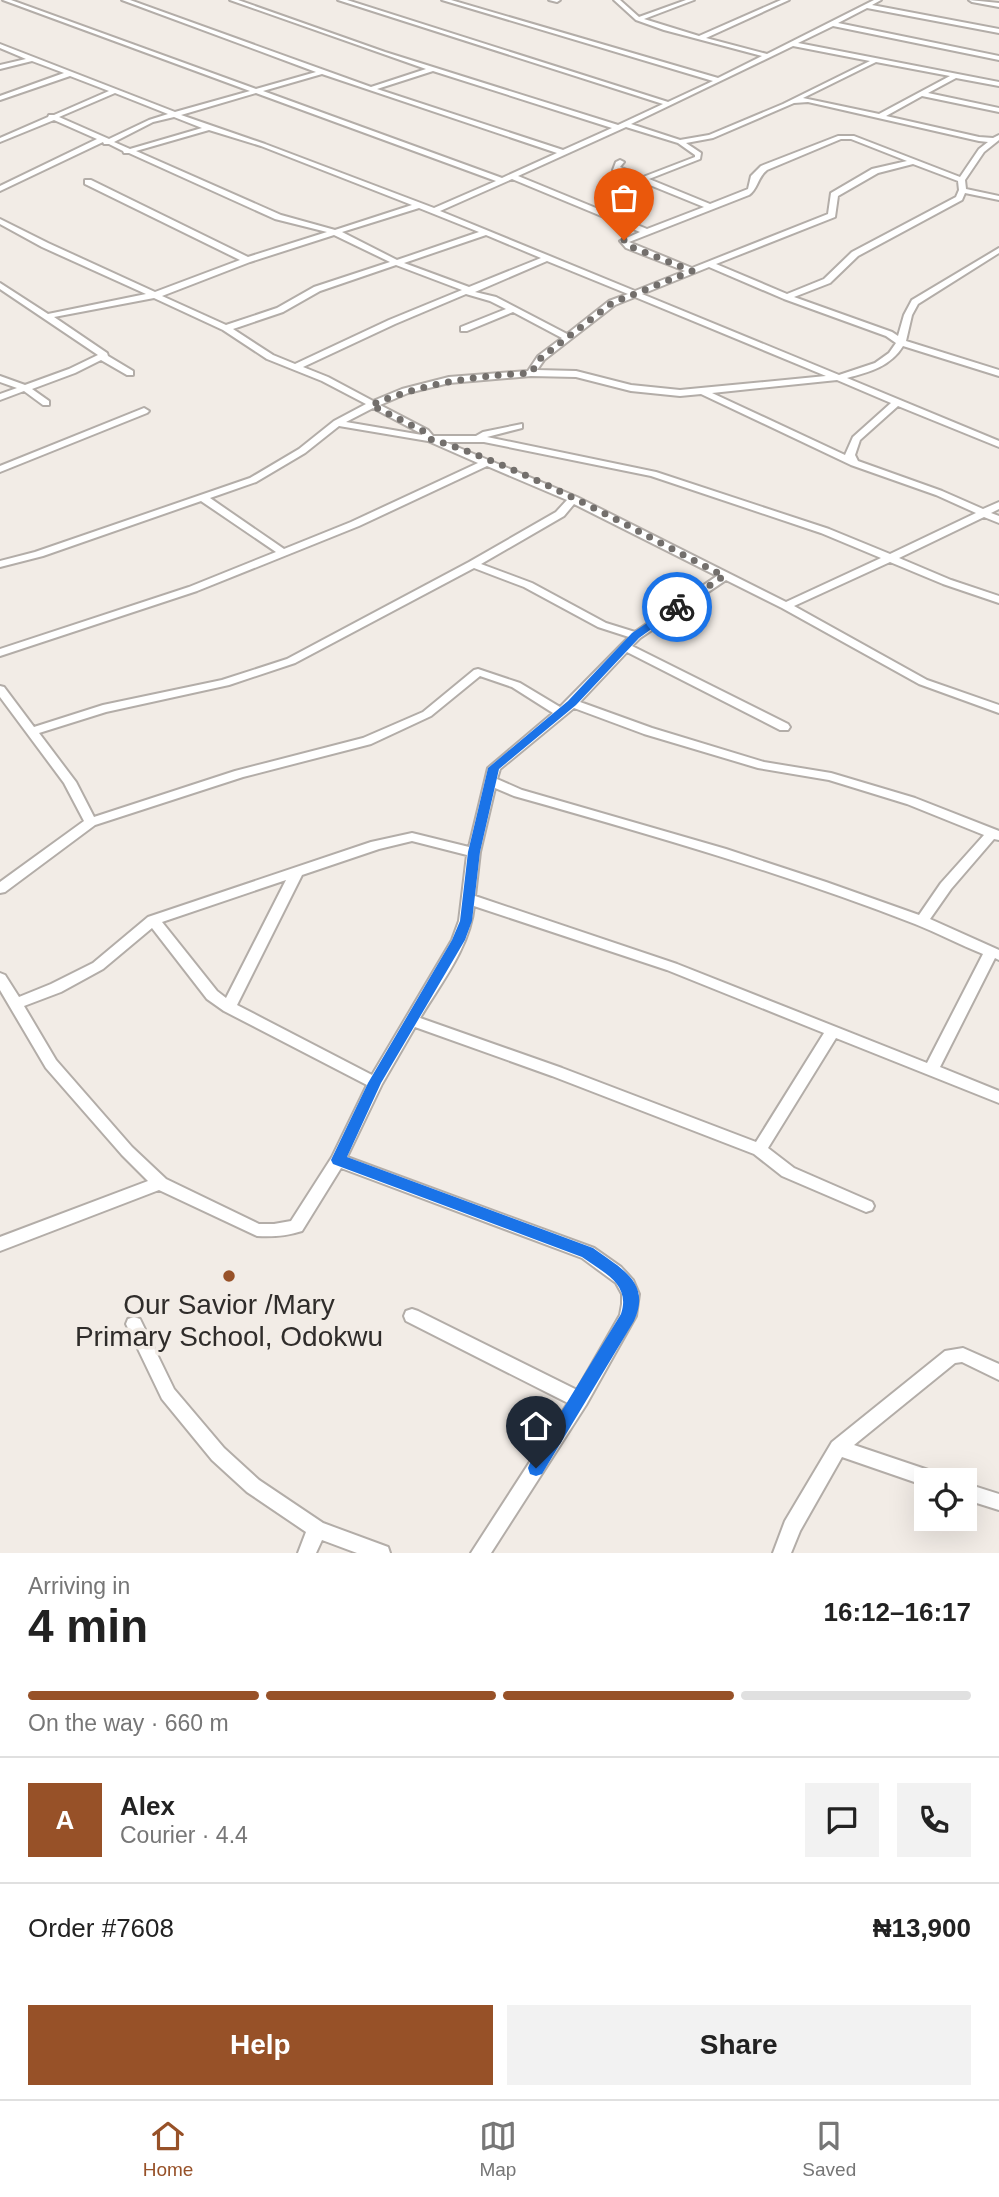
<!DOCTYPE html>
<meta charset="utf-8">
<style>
body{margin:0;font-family:Arial,sans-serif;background:#f2f2f2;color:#222;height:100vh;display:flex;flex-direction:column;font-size:26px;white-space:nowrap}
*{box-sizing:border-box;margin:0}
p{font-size:23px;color:#767676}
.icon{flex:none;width:38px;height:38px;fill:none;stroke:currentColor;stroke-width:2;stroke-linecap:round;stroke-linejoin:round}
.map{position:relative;height:1553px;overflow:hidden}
.side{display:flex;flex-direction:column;background:#fff;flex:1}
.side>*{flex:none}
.fabs{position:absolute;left:914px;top:1468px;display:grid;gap:14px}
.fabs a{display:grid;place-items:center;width:63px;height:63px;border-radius:0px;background:#fff;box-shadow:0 7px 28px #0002;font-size:35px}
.pin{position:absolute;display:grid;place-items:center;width:60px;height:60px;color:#fff;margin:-72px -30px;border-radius:50% 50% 50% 0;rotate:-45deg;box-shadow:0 0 7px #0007}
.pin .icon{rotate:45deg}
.courier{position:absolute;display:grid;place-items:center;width:70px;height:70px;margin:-35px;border:5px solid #1a73e8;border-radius:50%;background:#fff;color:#222;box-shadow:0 2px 9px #0007}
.overview em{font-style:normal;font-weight:800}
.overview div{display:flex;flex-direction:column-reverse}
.overview{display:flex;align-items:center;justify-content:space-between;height:119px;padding:0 28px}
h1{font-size:46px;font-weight:800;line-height:52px}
.bar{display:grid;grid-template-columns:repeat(4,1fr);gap:10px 7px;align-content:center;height:84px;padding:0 28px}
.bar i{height:9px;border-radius:5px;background:#e0e0e0}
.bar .active{background:#975128}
.bar p{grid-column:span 4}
.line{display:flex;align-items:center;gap:18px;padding:0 28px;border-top:2px solid #e0e0e0}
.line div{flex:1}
.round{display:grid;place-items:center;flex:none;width:74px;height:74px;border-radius:0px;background:#f2f2f2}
.cta{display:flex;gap:14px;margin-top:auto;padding:14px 28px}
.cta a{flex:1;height:80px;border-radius:0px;background:#975128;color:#fff;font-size:28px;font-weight:800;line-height:80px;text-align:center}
.cta a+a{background:#f2f2f2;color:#222}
.tabs{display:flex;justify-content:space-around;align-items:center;height:98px;border-top:2px solid #e0e0e0;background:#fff;font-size:19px;color:#767676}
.tabs a{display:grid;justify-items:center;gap:4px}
.tabs .active{color:#975128}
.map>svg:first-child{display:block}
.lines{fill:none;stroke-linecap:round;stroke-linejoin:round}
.street-casing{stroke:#b3ada8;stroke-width:4}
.street{fill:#fff;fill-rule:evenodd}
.route{fill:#1a73e8}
.done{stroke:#736f6c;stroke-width:7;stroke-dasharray:0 12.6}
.poi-dot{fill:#975128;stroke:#f2ece6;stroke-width:2.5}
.labels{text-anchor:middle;stroke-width:7;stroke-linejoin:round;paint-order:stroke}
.near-poi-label{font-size:28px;fill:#2f2c2a;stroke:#f2ece6}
</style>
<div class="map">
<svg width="999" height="1553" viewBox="0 0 999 1553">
<rect width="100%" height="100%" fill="#f2ece6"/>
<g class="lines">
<defs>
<g id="street">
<path d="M3,0H11L256,89L316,72L122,0H130L371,87L426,69L230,0H238L385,52L618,125L663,104L338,0H347L668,102L713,81L442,0H451L718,78L762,56L664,30L636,20L614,0H620L639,17L686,0H694L644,19L699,36L781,0H789L706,38L767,54L874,0H881L872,5L999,29V33L867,8L838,23L999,56V60L833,26L798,43L999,82V86L956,78L928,93L999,108V112L922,96L886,116L979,137L993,138L999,135V140L984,152L965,180L966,189L999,196V200L965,193L962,200L858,256L830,283L794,297L892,332L898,336L904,315L912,300L999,248V253L918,304L912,315L906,341L999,370V376L903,346C891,366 870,372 847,378L999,441V447L898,406L860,440L855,455L858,461L942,491L983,509L999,502V509L991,513L999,516V523L984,517L899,558L951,580L999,596V603L943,584L890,562L794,606L927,680L999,705V713L919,684L782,608L726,580L640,638L632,646L788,724L790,727L788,730H780L627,652L580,702L652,728L764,762L831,773L915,798L999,831V840L994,839L951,889L930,919L999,950V960L995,958L940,1067L999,1091V1103L836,1038L768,1148L794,1168L872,1202L874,1206L872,1210L866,1212L782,1176L754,1154L552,1076L415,1027L382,1084L347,1157L594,1248L621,1267L633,1280L639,1294L636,1316L586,1405L491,1553H471L568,1403L406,1321L404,1316L406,1311L412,1309L418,1311L577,1390L620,1315L622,1304V1294L616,1283L582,1258L341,1168L302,1231C286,1236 273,1237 257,1236L159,1190L0,1251V1237L148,1181L122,1155L46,1068L0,990V973L5,975L19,997L51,984L93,963L148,917L371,842L412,833L469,847L488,768L553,713L512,687L480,676L431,716L371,744L243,777L95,825L5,892L0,893V882L84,821L64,783L0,697V686L4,687L34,727L103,705L222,680L287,659L469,562L556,512L567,500L487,466L359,526L197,591L0,656V649L189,587L276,552L201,501L43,556L0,567V561L35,552L250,478L299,449L334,421L366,404L322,381L267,359L223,330L154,298L54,317L107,353L108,356L133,371V375H127L101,360L75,373L32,389L49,401V405H43L24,391L0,400V394L17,388L0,382V376L25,385L69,369L98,355L0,289V283L48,314L146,294L42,247L0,224V219L48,243L155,292L240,260L85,184V180H91L248,257L327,232L275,219L129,153H124L123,151L109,144H104L103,142L0,191V186L97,139L54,120L0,142V138L48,117L49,115H54L109,91L70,76L0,100V96L64,73L32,61L0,69V65L26,59L0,48V44L175,112L250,91ZM793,46L870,61L783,104L709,135L680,140L631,124ZM876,62L950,76L879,114L803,98ZM433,71L612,128L563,150L377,89ZM322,74L557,153L502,178L263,91ZM115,93L168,114L149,120L109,139L59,117ZM256,93L496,181L434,208L265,144L181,115ZM808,102L979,141L988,142L979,149L960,177L854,136H838L761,166L751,176L748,189L710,204L649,179L700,159L701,153L686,143L713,138L794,103ZM174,117L202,128L130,149L114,142L153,122ZM626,127L678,143L695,155V157L643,177L620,167L624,162L620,160L616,162L613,170L704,207L647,229L518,176ZM209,130L261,146L412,205L335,230L281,215L136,151ZM841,139H851L907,161L872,169L831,193L828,214L692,268L629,242L749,195C758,189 757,178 767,170ZM913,164L958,181L959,190L956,197L852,252L824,279L787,294L716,264L835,217L838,196L878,173ZM512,179L640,232L620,241L626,248L685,271L635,291L440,211ZM419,208L479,232L397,260L342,232ZM334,235L390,262L314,287L277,308L226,325L162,296L250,262ZM486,235L541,258L469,287L404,263ZM547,261L628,294L609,301L567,334L496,297L475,292ZM396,265L462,290L389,320L295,364L273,355L233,329L283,312L320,291ZM709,267L784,299L886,336L896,343L889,353L875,363L839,375L642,294ZM466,294L490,301L506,309L461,327V331H467L513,312L562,338L538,356L528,371L449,377L402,389L373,401L328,377L303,367L395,324ZM635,297L826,376L680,390L631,385L576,371L537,370L544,360L615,305ZM531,376L576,377L631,391L680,396L701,394L851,465L936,495L976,513L890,554L829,529L656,472L487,437L522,428V424L483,432L476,436H433L428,430L380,405L408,393L449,383ZM837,380L891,403L853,437L845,455L712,393ZM373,408L422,434V435L346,422ZM339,426L428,441L478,463L351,522L284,549L210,498L256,482L305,453ZM445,442H484L651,476L821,533L881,558L786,602L577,497ZM574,504L717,576L635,632L606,623L532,583L481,564L564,516ZM474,568L524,587L598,627L629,637L560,707L520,683L478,669L474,670L423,712L363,738L235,771L94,817L76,782L39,733L106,712L229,685L295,663ZM574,708L644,734L758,768L829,780L907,804L984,835L941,883L919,915L826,882L726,849L522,790L497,779L500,769ZM495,788L514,796C649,834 784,873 915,924C938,933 960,945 983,954L927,1063L677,964L475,896L480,852ZM412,841L467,855L459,921L452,940L372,1075L237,1005L302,875L379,849ZM286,880L226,998L217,991L162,922ZM474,906L667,970L824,1033L756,1142L562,1068L420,1018C441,983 470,947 474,906ZM152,928L207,999L224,1011L367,1085L332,1157L291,1221L274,1224H259L166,1179L132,1147L56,1060L24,1006L61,992L103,969Z"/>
<path d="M549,0H560L557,2Z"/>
<path d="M969,0L999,3V7L972,2Z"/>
<path d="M144,408L149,411L147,413L0,472V466Z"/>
<path d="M134,1317L140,1319L174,1389L224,1448L259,1480L323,1523L388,1547L390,1553H357L322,1540L316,1553H298L306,1532L247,1492L212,1460L162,1399L126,1324L128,1319Z"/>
<path d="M963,1348L999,1364V1380L962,1362L955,1363L854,1445L940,1474L943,1480H926V1486L842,1457L800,1531L791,1553H773L785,1521L832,1442L945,1351Z"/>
<path d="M964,1483L999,1494V1510L964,1499Z"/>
</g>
</defs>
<use href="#street" class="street-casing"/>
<use href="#street" class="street"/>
</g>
<path class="route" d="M674,605L682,607L639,638L576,705L499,769L480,852L472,921L465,940L381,1083L347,1157L593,1248C620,1268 652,1282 634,1321L542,1474L536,1476L530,1474L528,1468L530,1463L621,1314C631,1284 604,1273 582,1257L333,1164L331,1160L368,1083L452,940L460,921L468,852L488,768L568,701L632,633Z"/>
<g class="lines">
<path class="done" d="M624,240L629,246L692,271L612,303L541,358L531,373C474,376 424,383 371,405L425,432L430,439C528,468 632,529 724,576L677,607"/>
</g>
<circle class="poi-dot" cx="229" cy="1276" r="7"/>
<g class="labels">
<g class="near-poi-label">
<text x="229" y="1314">Our Savior /Mary<tspan x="229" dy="32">Primary School, Odokwu</tspan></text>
</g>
</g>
</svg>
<div class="fabs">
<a><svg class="icon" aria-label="locate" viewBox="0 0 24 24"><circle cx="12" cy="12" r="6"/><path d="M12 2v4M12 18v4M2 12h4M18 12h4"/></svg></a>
</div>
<div class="pin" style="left:624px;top:240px;background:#ea580c"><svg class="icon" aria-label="bag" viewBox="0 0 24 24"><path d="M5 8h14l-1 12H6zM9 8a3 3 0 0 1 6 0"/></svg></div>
<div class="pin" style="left:536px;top:1468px;background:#1f2937"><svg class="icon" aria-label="home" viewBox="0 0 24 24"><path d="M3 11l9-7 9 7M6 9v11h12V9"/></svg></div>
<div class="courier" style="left:677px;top:607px"><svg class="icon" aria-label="bike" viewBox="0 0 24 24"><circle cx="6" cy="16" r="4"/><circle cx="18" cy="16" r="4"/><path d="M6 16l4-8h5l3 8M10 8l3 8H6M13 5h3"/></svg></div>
</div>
<section class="side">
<div class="overview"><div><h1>4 min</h1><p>Arriving in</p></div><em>16:12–16:17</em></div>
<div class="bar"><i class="active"></i><i class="active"></i><i class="active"></i><i></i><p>On the way · 660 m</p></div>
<div class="line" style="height:126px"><b class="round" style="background:#975128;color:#fff">A</b><div><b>Alex</b><p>Courier · 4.4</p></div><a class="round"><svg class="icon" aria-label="chat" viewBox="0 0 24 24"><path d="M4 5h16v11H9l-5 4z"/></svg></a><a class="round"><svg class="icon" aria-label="phone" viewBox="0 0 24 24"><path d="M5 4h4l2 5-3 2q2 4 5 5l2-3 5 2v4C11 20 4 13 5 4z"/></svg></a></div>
<div class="line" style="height:91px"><div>Order #7608</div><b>₦13,900</b></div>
<div class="cta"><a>Help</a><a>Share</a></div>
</section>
<nav class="tabs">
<a class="active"><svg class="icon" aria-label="home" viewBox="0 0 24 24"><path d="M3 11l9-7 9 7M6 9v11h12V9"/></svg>Home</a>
<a><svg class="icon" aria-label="map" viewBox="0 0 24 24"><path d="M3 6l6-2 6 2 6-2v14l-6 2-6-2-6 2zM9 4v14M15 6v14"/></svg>Map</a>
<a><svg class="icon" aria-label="saved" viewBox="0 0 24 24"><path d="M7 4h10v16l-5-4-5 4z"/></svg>Saved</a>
</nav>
